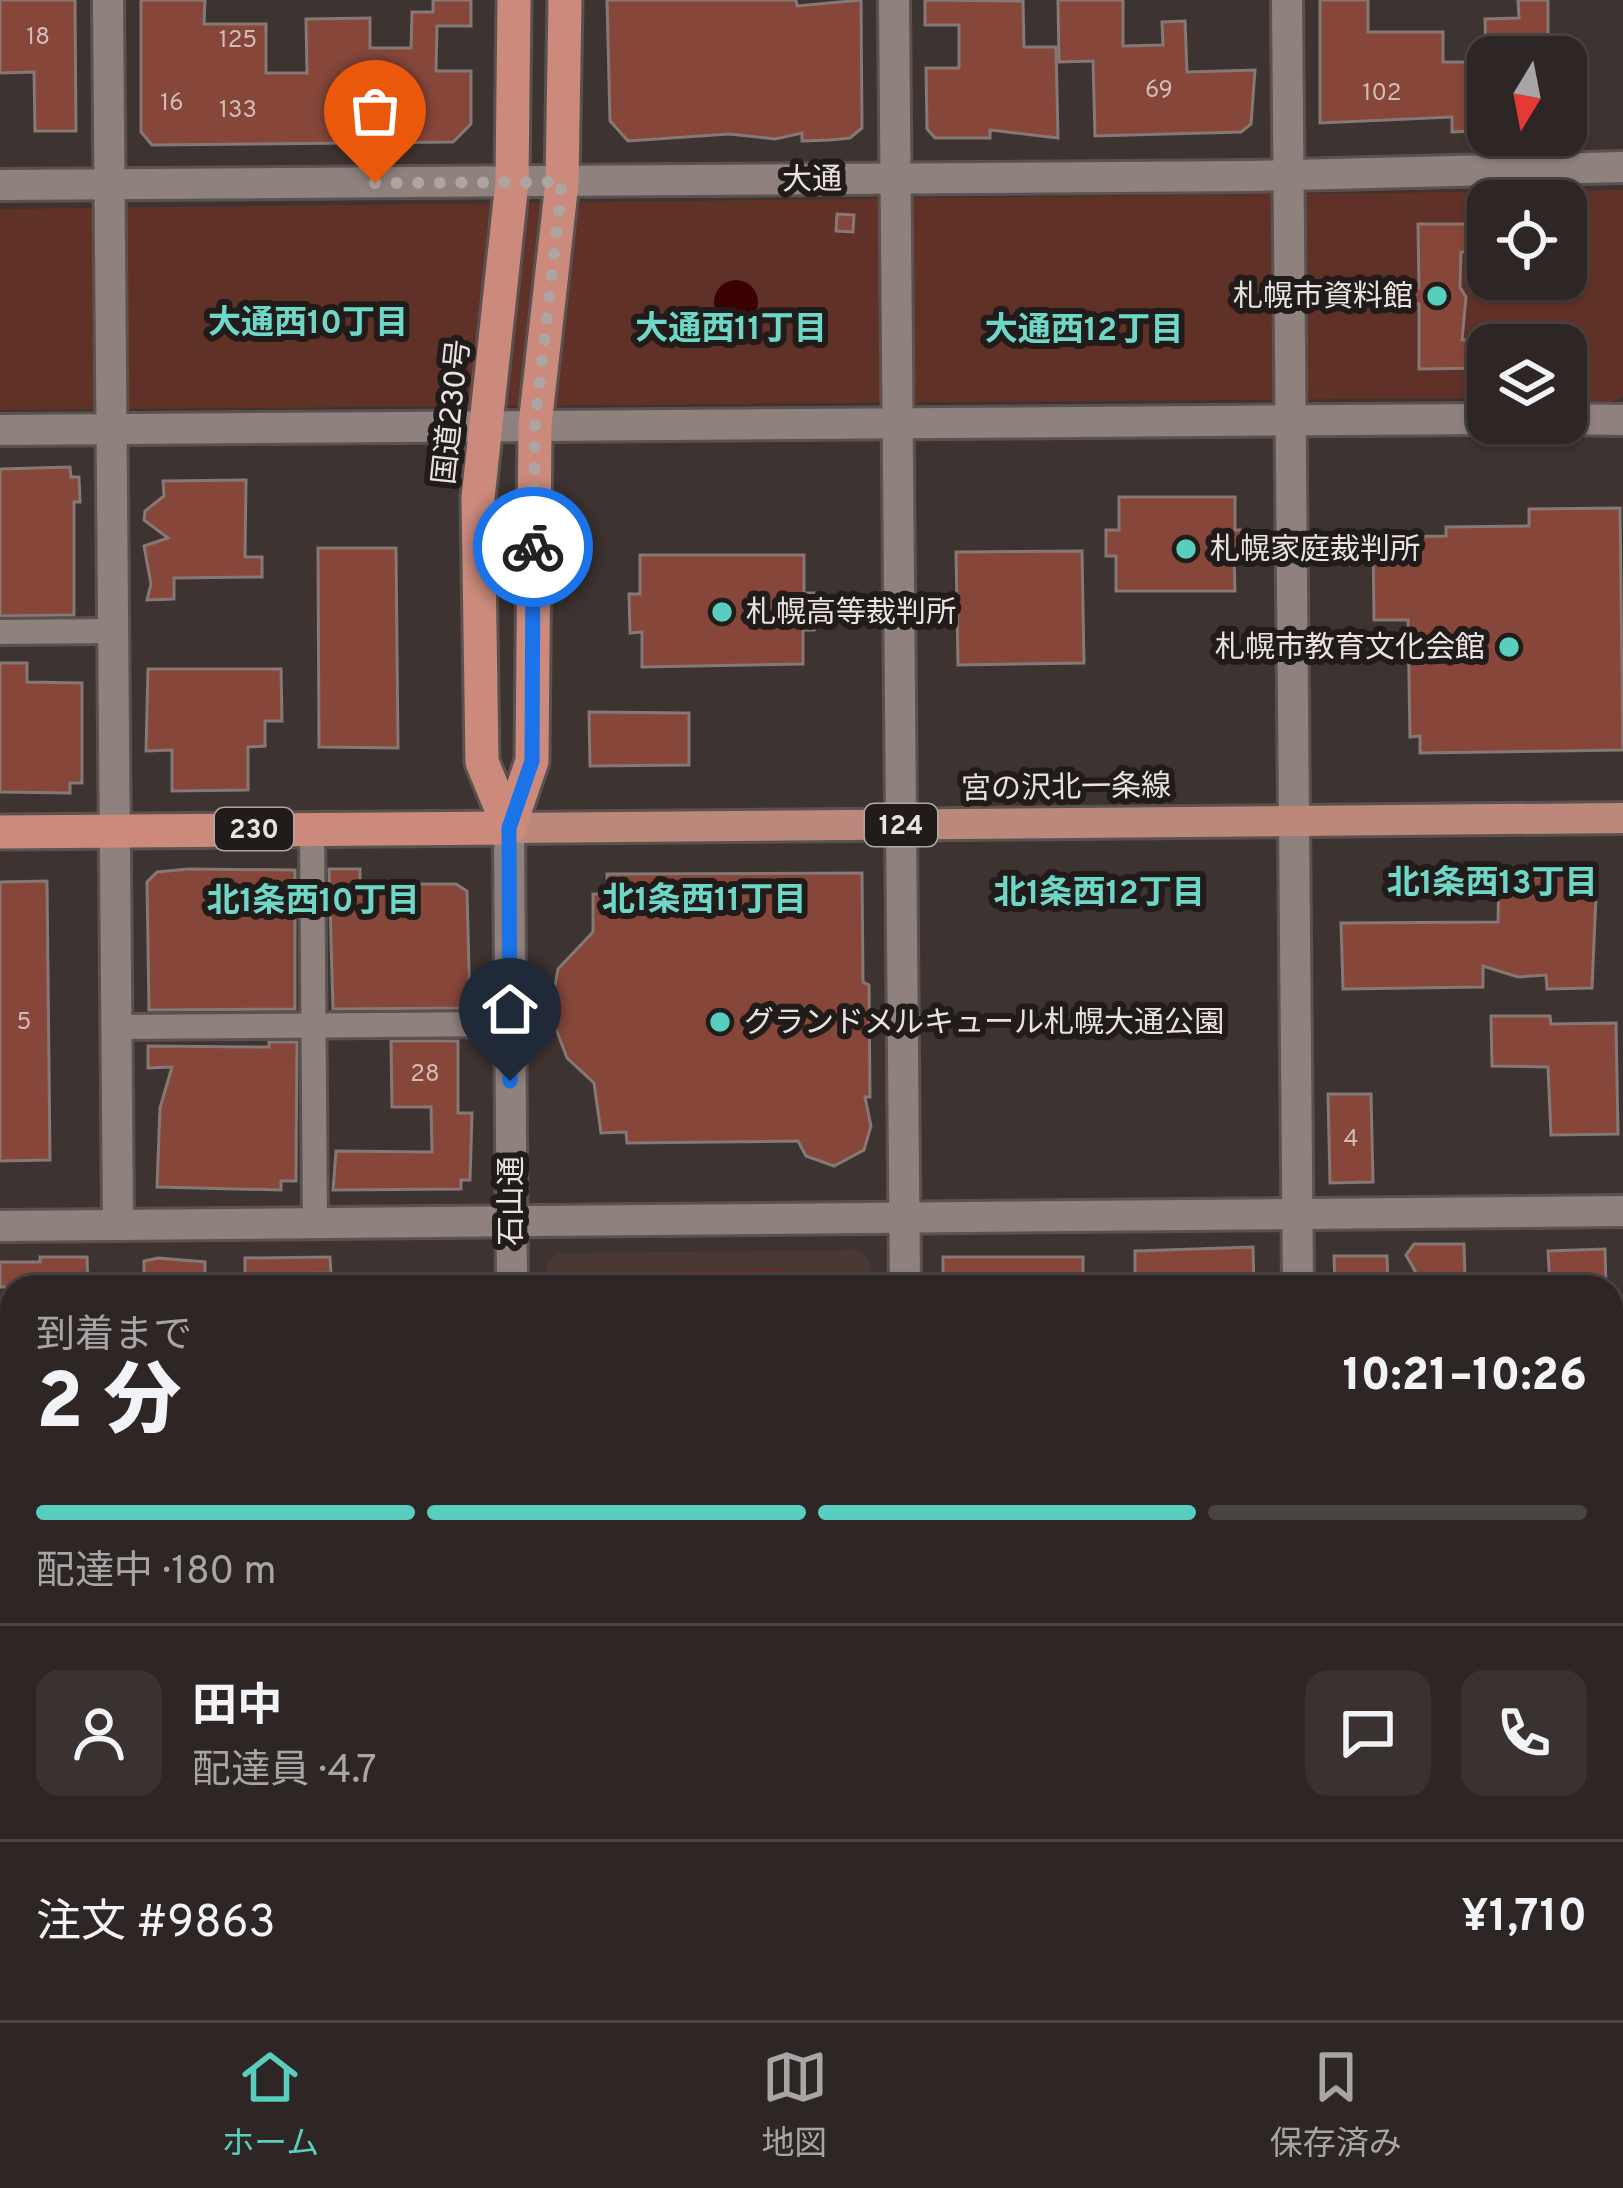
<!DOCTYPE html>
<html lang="ja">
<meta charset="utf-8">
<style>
body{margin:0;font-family:Overpass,"Noto Sans JP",sans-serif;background:#3a3231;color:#f1f3f6;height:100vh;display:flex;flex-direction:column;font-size:45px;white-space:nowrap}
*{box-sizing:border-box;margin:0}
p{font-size:39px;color:#a7a5a6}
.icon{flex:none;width:66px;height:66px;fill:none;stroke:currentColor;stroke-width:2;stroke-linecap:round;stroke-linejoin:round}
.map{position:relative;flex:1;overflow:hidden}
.panel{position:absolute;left:0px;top:1275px;width:1623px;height:747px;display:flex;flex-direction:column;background:#2e2624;border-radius:36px 36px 0 0;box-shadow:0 3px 9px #0004,0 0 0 3px #494341}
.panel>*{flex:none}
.needle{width:78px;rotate:190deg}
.buttons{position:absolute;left:1467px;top:36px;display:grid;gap:24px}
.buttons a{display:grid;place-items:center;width:120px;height:120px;border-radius:24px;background:#2e2624;box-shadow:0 3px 9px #0004,0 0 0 3px #494341;font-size:60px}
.pin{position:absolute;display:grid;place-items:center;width:102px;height:102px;color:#fff;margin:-123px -51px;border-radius:50% 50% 50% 0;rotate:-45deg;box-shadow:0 0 12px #0007}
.pin .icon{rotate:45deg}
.courier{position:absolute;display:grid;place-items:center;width:120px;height:120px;margin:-60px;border:9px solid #1a73e8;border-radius:50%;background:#fff;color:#222;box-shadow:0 3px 15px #0007}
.summary em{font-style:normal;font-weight:800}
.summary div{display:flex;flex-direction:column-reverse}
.summary{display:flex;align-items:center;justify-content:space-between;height:204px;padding:0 36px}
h1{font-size:78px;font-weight:800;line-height:90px}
.bar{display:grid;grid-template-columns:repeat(4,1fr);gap:18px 12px;align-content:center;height:144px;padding:0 36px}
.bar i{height:15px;border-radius:9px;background:#494341}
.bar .active{background:#59cebe}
.bar p{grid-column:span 4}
.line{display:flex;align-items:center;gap:30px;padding:0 36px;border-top:3px solid #494341}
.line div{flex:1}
.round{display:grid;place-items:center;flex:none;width:126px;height:126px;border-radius:24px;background:#3a3231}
.tabs{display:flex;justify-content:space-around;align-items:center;height:168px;border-top:3px solid #494341;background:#2e2624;font-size:33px;color:#a7a5a6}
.tabs a{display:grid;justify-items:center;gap:6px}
.tabs .active{color:#59cebe}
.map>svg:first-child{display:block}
.built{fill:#4a3834}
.green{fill:#603127;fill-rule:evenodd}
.water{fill:#3a0100}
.building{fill:#86473a;stroke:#857875;stroke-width:3}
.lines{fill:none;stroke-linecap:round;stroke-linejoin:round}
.minor-casing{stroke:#5b5250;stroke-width:30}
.tertiary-casing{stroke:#5b5250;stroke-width:36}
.secondary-casing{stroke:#5b5250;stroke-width:36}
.primary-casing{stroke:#5b5250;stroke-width:36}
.trunk-casing{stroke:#5b5250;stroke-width:39}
.minor{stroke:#8e817e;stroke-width:24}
.tertiary{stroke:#8e817e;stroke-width:30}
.secondary{stroke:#8e817e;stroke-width:30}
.primary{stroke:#bc887c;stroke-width:30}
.trunk{stroke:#cb8a7c;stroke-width:33}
.done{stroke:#ada5a2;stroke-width:12;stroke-dasharray:0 21.6}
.route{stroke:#1a73e8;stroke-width:15}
.poi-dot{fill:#59cebe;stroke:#211c1a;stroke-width:4.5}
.labels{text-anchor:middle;stroke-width:12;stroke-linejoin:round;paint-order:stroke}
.number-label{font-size:24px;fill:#d0bbb6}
.shield{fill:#211c1a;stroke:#ada7a5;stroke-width:3}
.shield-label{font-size:27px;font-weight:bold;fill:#e9e2e0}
.street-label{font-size:30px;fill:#e9e2e0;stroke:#211c1a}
.poi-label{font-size:30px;fill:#e9e2e0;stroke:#211c1a;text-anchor:start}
.neighbourhood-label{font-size:33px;font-weight:bold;fill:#6fd7c7;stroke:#211c1a}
</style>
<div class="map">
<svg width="1623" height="2020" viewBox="0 0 1623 2020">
<rect width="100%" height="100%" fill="#3d3330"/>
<path class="built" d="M861,1250L870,1262L871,1287H548L547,1264L558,1253Z"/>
<g class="green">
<path d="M1623,190V397L1600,406L1566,405V345H1488V398L0,410V209ZM1488,201H1566V279H1488Z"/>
<path d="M783,1269V1287H562L563,1272Z"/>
<path d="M0,1394L12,1420V2010H480V2020H0Z"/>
<path d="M1623,2016V2020H1334V2019Z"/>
</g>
<g class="water">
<circle cx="736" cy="302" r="22"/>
<path d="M0,1862L12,1869V1955L0,1925Z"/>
</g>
<g class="building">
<path d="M0,0H75L76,131H35L34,72L0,73Z"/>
<path d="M141,0H205L204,24H266V73H307L306,19L370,18V48H411L412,12H433V0H471V26H437L436,71H471V124L453,142L152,145L141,132Z"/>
<path d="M607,0H796L797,6L861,0L862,128L850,138L830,140L802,141V133L775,139L729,134L628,141L610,121Z"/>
<path d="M925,0L1023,1L1024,47H1056L1058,138L990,130V138H935L927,129L926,68H959V25H925Z"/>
<path d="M1058,0H1123V46L1163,45L1162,22L1185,21L1187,72L1255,70L1251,124L1241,132L1095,136L1093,61L1059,62Z"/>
<path d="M1320,0H1368V32H1443V62H1481L1482,120H1475V131L1452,132V117L1320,123Z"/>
<path d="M1518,0H1548V56L1486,57L1485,19L1519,18Z"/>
<path d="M1566,60H1581L1582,129L1566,130Z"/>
<path d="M837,214L854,215L853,232L836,231Z"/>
<path d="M1418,224H1488V252H1461L1460,287L1466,297L1462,340L1488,339V368L1419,369V304H1403V289L1419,288Z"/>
<path d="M70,467L71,477H79L80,502H74V615L0,616V469Z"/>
<path d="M246,480L245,557H262V577L174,578V599L147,600L151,584L144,546L168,538L144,520L145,511L164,496L163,481Z"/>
<path d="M1119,497H1235V530H1245V553H1234L1235,591H1116V556H1106V530H1119Z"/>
<path d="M1620,508L1623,750L1420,753V736L1410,737L1408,620H1374L1373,537L1446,536V527L1529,526V509Z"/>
<path d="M318,548H396L398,748L319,747Z"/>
<path d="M1082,551L1084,663L958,665L956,552Z"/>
<path d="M640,555H804V593H814V630H803V664L642,667V632L630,633L629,594H640Z"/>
<path d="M0,663H27V682L82,683V783H70V793L0,792Z"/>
<path d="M148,669H281L282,721H265V746L248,747V790L172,791V750L146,751Z"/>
<path d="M589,712L689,713V765L590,766Z"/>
<path d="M189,869L295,870V1009L149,1010L147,882L157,872Z"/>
<path d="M329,869H360V884H456L467,891L470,1008L333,1009Z"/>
<path d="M1573,872L1597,873L1592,988L1547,989L1546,975L1518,977L1483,966V987L1343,989L1341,923L1498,922L1499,878L1570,876Z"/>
<path d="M862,873L863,982L869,985L870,1097H865L871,1126L864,1150L834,1166L806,1156L798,1141L627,1143L626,1132L601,1133L594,1083L567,1058L550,1013L558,969L593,932V894H608L607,874Z"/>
<path d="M47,881L50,1160L0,1161V882Z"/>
<path d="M1491,1016H1550L1551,1024L1616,1023L1618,1134L1551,1135L1548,1067L1492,1066Z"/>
<path d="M391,1041H458V1113H472L470,1180H461V1189L333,1190L336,1151L432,1152L431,1107H392Z"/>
<path d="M269,1042H297L296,1181H281V1190L157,1187L160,1108L172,1067L148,1068V1046L269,1047Z"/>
<path d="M1328,1094H1371L1373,1182L1330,1183Z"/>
<path d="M1414,1244H1464L1465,1277H1457V1287H1424L1406,1255Z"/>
<path d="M1253,1247L1254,1287H1135V1251Z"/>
<path d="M1605,1249L1606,1286L1550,1287L1548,1251Z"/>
<path d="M1334,1256H1387L1388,1287H1335Z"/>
<path d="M40,1257H87L88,1287H0V1262H40Z"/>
<path d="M330,1257L331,1273L245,1274V1258Z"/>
<rect x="943" y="1257" width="140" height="30"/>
<path d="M158,1258L205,1262V1287H144V1261Z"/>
</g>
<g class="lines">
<defs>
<g id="minor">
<path d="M0,632L113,631"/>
<path d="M312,829L315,1223"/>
<path d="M117,1027L509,1024"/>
<path d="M1611,1408H1623"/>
<path d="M1611,2002H1623"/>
<path d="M936,2010H947"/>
<path d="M518,2012L893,2010"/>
</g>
<g id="tertiary">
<path d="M108,0L118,1225"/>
<path d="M894,0L905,1287"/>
<path d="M1287,0L1298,1287"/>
<path d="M0,185L1250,176L1623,167"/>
<path d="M1566,419L1623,420"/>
<path d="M0,430L1488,419"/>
<path d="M0,1226L1623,1211"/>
<path d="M1611,1597H1623"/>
<path d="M1611,1635H1623"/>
<path d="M1304,2010V2020"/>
</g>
<g id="secondary">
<path d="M509,828L512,1287"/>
<path d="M518,2010V2020"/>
</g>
<path id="primary" d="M509,828L1623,818"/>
<g id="trunk">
<path d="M509,828L482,762L478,498L512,182L514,0"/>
<path d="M509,828L532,761L535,425L562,182L565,0"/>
<path d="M0,832L509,828"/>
</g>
</defs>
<use href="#minor" class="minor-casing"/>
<use href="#tertiary" class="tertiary-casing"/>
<use href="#secondary" class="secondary-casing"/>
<use href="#primary" class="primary-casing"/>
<use href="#trunk" class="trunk-casing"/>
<use href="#minor" class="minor"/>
<use href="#tertiary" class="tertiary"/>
<use href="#secondary" class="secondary"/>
<use href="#primary" class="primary"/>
<use href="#trunk" class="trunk"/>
</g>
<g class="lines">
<path class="done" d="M375,183L562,182L535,425L533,547"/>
<path class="route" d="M510,1081L509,828L532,761L533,547"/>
</g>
<g class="poi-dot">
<circle cx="1437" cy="296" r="12"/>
<circle cx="1186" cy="549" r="12"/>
<circle cx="722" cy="612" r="12"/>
<circle cx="1509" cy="647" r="12"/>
<circle cx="720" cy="1022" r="12"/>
</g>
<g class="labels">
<g class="number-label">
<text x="38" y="44">18</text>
<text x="238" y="47">125</text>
<text x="1159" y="97">69</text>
<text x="1382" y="100">102</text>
<text x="172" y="110">16</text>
<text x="238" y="117">133</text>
<text x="24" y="1029">5</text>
<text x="425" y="1081">28</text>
<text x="1351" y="1146">4</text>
</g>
<g class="shield">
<rect x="865" y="804" width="72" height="42" rx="9"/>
<rect x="215" y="808" width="78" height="42" rx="9"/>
</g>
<g class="shield-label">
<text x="901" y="834">124</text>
<text x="254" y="838">230</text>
</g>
<g class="street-label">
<text transform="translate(812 179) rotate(-1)" y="10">大通</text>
<text transform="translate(451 412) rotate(-84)" y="10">国道230号</text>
<text transform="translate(1066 787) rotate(-1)" y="10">宮の沢北一条線</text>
<text transform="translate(511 1201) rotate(-90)" y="10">石山通</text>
</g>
<g class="poi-label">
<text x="1413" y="306" text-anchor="end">札幌市資料館</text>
<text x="1210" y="559">札幌家庭裁判所</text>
<text x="746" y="622">札幌高等裁判所</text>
<text x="1485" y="657" text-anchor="end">札幌市教育文化会館</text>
<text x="744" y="1032">グランドメルキュール札幌大通公園</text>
</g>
<g class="neighbourhood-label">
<text x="308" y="333">大通西10丁目</text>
<text x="731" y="339">大通西11丁目</text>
<text x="1084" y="340">大通西12丁目</text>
<text x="1492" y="893">北1条西13丁目</text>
<text x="1099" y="903">北1条西12丁目</text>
<text x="704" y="910">北1条西11丁目</text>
<text x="313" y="911">北1条西10丁目</text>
</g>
</g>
</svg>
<div class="buttons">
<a><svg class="needle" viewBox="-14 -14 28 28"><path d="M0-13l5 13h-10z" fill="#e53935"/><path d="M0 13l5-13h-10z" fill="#a7a5a6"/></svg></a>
<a><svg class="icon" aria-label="locate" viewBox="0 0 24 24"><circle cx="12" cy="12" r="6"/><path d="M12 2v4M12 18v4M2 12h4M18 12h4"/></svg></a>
<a><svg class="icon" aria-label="layers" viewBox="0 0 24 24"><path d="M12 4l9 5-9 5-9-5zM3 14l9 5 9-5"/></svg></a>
</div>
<div class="pin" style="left:375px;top:183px;background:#ea580c"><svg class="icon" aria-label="bag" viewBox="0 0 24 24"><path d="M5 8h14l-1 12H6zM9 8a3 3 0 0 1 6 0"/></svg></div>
<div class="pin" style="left:510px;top:1081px;background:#1f2937"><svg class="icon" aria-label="home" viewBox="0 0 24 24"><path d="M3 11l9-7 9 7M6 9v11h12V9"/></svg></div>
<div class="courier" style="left:533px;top:547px"><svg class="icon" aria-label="bike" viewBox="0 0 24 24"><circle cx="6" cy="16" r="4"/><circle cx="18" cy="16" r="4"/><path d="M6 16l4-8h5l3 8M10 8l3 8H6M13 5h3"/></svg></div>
<section class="panel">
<div class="summary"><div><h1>2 分</h1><p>到着まで</p></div><em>10:21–10:26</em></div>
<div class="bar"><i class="active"></i><i class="active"></i><i class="active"></i><i></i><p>配達中 · 180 m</p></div>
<div class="line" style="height:216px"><a class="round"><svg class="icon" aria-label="person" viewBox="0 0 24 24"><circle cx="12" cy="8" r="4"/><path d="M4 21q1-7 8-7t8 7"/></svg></a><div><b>田中</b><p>配達員 · 4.7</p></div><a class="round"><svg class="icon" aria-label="chat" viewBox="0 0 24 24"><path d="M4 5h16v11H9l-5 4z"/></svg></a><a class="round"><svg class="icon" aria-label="phone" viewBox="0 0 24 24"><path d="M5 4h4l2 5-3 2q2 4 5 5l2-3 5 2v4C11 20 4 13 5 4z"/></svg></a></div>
<div class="line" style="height:156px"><div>注文 #9863</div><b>¥1,710</b></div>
</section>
</div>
<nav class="tabs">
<a class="active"><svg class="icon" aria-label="home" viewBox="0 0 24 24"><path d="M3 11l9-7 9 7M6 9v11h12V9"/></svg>ホーム</a>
<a><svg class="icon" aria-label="map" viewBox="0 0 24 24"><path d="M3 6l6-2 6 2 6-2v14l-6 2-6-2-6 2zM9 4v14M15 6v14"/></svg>地図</a>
<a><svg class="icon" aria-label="saved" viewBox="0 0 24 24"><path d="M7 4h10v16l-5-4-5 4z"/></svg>保存済み</a>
</nav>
